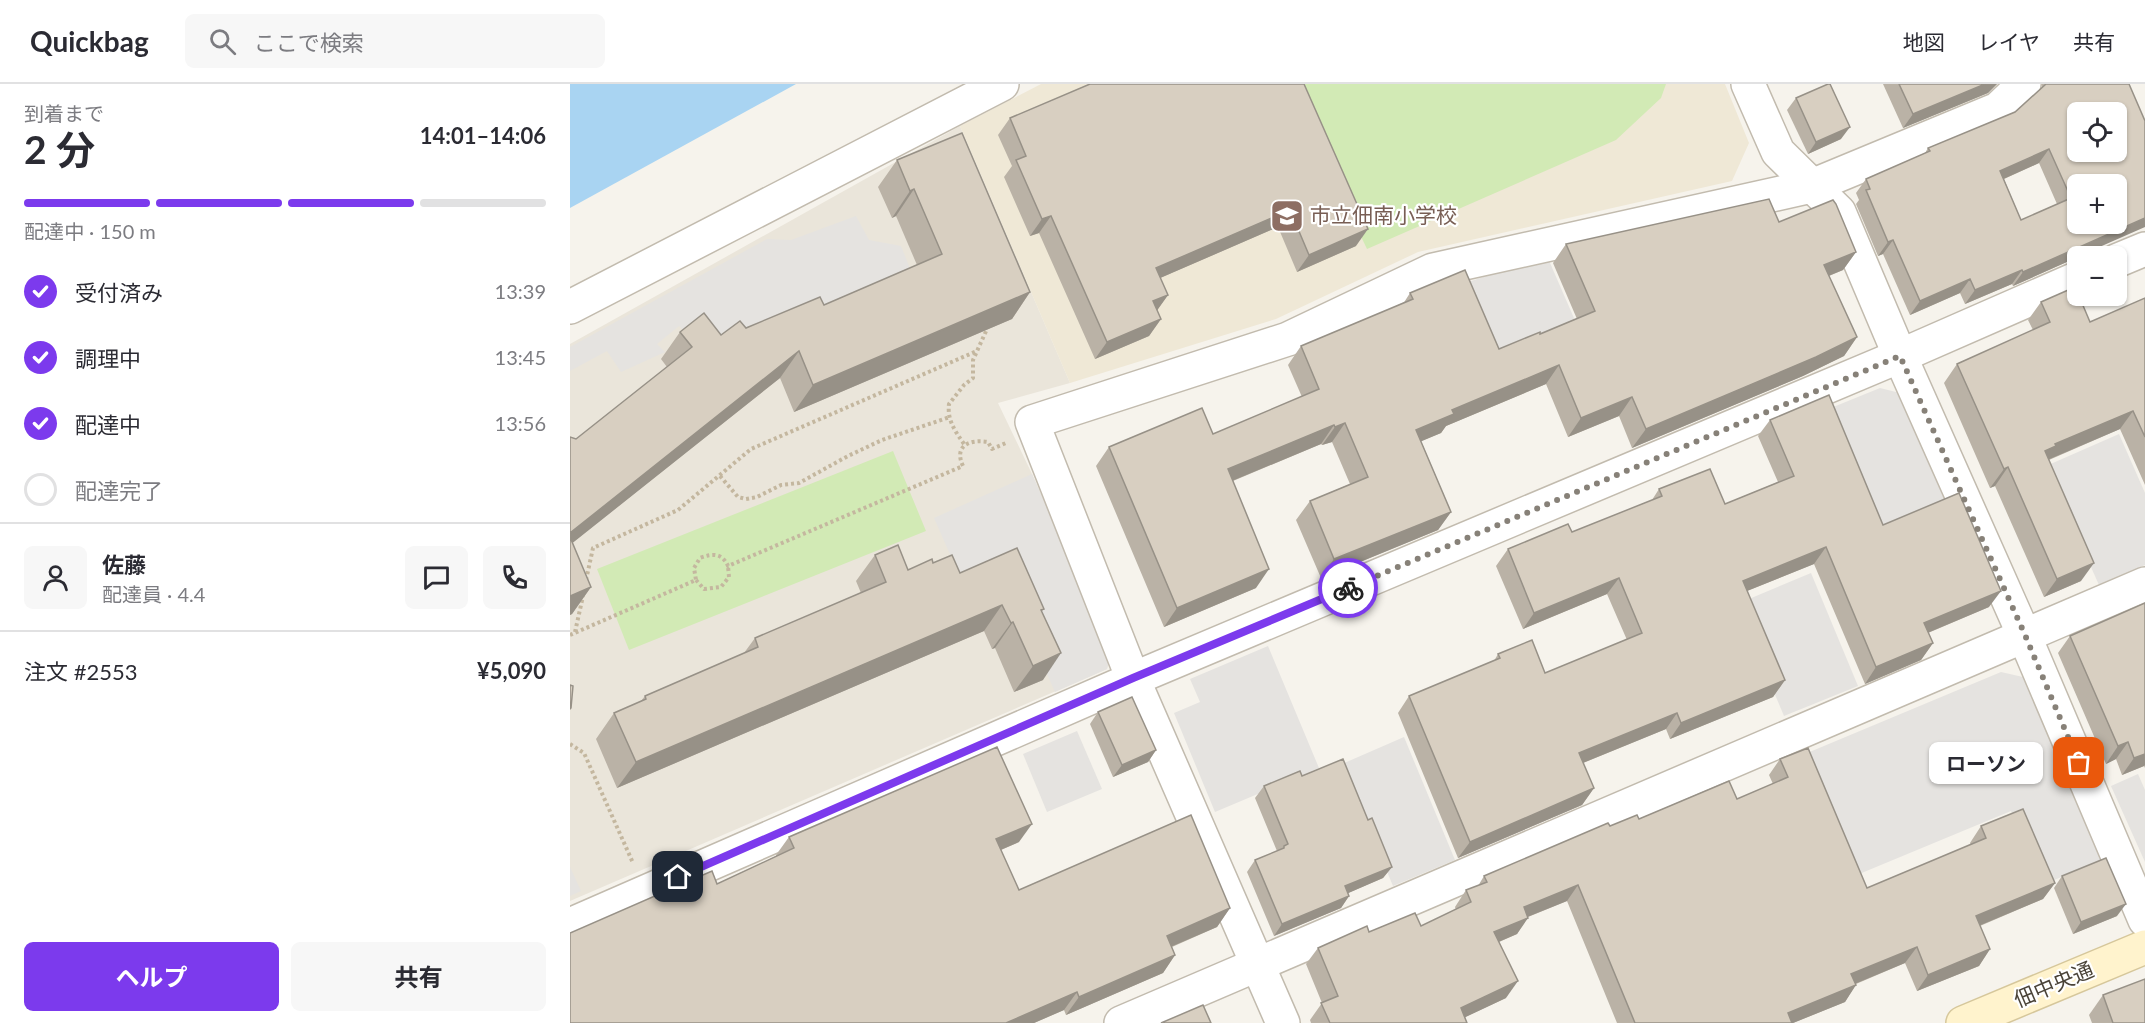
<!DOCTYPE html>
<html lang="ja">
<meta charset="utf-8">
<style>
body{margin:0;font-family:Lato,"Noto Sans JP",sans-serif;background:#f7f7f7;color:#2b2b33;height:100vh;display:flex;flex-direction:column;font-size:22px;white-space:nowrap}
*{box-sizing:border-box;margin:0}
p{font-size:20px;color:#7c7c81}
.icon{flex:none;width:33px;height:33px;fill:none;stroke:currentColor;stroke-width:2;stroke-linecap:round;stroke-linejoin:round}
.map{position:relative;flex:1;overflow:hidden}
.sheet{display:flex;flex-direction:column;background:#fff;width:570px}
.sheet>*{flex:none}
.fabs{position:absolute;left:1497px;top:18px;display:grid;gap:12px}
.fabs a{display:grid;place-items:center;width:60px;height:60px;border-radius:9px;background:#fff;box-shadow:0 2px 4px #0004;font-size:30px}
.pin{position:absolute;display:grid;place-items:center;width:51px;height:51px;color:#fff;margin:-26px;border-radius:12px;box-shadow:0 3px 9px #0006}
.courier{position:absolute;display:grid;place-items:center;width:60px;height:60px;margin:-30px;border:4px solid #7c3aed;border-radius:50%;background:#fff;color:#222;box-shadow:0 2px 8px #0007}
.bubble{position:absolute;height:42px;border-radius:9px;background:#fff;box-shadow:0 2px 4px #0004;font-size:20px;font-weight:700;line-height:42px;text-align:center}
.summary em{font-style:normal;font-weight:700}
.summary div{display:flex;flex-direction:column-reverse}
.summary{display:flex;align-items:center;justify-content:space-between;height:102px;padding:0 24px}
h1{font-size:39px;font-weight:700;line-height:45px}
.bar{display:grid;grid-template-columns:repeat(4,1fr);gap:9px 6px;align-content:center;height:72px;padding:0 24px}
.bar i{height:8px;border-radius:4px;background:#e1e1e2}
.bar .on{background:#7c3aed}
.bar p{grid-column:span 4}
.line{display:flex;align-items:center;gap:15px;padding:0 24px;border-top:2px solid #e1e1e2}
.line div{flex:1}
.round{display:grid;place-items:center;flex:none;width:63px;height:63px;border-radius:9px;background:#f7f7f7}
ol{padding:0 24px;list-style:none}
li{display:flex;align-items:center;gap:18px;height:66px}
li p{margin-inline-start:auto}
li .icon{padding:6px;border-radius:50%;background:#7c3aed;color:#fff;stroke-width:4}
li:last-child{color:#7c7c81}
li i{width:33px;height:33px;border:3px solid #e1e1e2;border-radius:50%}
.action{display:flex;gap:12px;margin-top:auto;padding:12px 24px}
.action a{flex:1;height:69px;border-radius:9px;background:#7c3aed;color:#fff;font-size:24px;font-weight:700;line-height:69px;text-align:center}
.action a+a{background:#f7f7f7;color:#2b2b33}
header{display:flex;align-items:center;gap:36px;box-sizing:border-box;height:84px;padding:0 30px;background:#fff;border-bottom:2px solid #e1e1e2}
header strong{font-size:28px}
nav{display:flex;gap:33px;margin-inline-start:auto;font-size:21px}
.search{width:420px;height:54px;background:#f7f7f7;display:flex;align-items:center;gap:15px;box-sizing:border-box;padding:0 21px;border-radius:9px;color:#7c7c81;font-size:22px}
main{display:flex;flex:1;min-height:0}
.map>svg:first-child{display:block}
.residential{fill:#eae5da}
.education{fill:#efe8d6}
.green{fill:#d2eab5}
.parking{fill:#e5e3e0}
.water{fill:#a9d4f2}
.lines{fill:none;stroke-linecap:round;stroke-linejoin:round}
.street-casing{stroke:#c2bbae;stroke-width:36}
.secondary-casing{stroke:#d6c79b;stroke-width:36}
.path{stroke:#c4b79f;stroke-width:4;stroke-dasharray:3 3;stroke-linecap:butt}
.street{stroke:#fff;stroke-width:33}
.secondary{stroke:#fff3cd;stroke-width:33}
.wall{fill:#bab2a6;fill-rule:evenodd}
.shaded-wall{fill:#979187}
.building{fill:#d8cfc1;stroke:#979187;stroke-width:1.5;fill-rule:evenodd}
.done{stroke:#878178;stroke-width:6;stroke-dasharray:0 10.8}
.route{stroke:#7c3aed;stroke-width:8}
.labels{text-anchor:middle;stroke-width:4.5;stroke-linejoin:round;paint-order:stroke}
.education-label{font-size:21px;fill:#785e54;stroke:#fff;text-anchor:start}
.street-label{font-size:21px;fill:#4b4439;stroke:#fff}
</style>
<header>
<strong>Quickbag</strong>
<div class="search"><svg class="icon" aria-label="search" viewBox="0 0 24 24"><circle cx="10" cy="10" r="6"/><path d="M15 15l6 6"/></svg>ここで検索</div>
<nav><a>地図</a><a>レイヤ</a><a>共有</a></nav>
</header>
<main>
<section class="sheet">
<div class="summary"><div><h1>2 分</h1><p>到着まで</p></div><em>14:01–14:06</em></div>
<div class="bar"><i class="on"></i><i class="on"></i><i class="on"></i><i></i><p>配達中 · 150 m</p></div>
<ol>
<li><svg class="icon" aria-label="check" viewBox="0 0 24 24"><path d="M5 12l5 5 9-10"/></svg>受付済み<p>13:39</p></li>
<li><svg class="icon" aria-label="check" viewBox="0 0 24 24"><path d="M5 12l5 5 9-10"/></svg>調理中<p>13:45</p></li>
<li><svg class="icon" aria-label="check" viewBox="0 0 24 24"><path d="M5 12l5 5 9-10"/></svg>配達中<p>13:56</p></li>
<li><i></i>配達完了</li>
</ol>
<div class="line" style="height:108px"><a class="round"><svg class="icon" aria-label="person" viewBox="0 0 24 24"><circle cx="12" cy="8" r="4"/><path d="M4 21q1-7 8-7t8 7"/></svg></a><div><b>佐藤</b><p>配達員 · 4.4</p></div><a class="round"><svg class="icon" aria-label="chat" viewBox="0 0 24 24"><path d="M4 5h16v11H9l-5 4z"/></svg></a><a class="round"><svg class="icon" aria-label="phone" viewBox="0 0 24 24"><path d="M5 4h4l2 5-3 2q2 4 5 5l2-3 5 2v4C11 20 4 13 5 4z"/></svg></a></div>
<div class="line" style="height:78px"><div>注文 #2553</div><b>¥5,090</b></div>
<div class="action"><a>ヘルプ</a><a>共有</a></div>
</section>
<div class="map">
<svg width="1575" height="939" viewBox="0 0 1575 939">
<rect width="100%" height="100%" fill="#f6f3ec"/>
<path class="residential" d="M390,42L500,299L428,319L462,390L541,569L537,585L0,817V260Z"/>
<path class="education" d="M471,0H1155L1179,59L1162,97L848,168L706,235L500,299L390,42Z"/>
<g class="green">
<path d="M718,0H1096L1091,14L1046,56L797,165Z"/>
<path d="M323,367L356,447L59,566L27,485Z"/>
</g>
<g class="parking">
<path d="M286,132L299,156L331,162L343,192L130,263L109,242L87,260L95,268L51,288L37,267L0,287V263L197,155L221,156Z"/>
<path d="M977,172L1007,241L918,279L886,202Z"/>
<path d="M1310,304L1330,309L1377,422L1304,453L1251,328Z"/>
<path d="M1549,350L1575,409V481L1529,501L1476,382Z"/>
<path d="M462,390L541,569L537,585L485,608L431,486L394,502L364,434Z"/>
<path d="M1241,489L1288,602L1214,632L1167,520Z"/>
<path d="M698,562L749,684L645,728L604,629L630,618L620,595Z"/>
<path d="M1431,588L1453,593L1533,776L1472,801L1441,727L1282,793L1230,672Z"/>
<path d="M507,647L532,705L477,728L453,670Z"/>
<path d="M834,653L885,776L823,802L772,680Z"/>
<path d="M1568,690L1575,706V778L1541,702Z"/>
<path d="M0,783L11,807L0,812Z"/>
</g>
<path class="water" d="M0,0H226L0,124Z"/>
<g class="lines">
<defs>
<g id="street">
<path d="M1178,0L1208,68L1269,128L1330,272L1454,551L1575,836"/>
<path d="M1546,177L1575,165"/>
<path d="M0,223L432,0"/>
<path d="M0,841L563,595L1330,272L1508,194"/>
<path d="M551,939L1575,500"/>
<path d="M713,939L563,595L462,338L718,255L863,186L1242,102L1428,25L1454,0"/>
</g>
<path id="secondary" d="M1393,939L1575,863"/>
</defs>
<use href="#street" class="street-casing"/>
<use href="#secondary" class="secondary-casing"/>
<g class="path">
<path d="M394,360C385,347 377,336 379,320L394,301L403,294V276L417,245"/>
<path d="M150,392L168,413L176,415L187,413L211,401L229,399L278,372L312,356L380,333"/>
<path d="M16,496L23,464L108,426L181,365L407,267"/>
<path d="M126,496L134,505L151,503L159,493L158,482"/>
<path d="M5,548L13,512"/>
<path d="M0,551L126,496L124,484L130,474C143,469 152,469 158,482L393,382C383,361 401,355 418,358L422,365L436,359"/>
<path d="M0,660L14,669L63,779"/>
</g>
<use href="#street" class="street"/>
<use href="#secondary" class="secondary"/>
</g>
<g class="wall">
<path d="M520,0L786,162L727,188L708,143L590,194L598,211L587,226L591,235L579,252L525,275L469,149L460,152L434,93L442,82L428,51L440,34Z"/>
<path d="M1313,0H1427L1418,9L1333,44Z"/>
<path d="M1472,0H1559L1508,173L1443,202L1442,200L1395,220L1390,209L1340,231L1313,170L1308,172L1286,120L1289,116L1286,109L1296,95L1355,69L1358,64L1445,28L1472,4ZM1469,79L1487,120L1451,136L1434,95Z"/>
<path d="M1226,14L1271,55L1238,70L1217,26Z"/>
<path d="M327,76L460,208L442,235L224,328L210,294L2,459L21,503L2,530L0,531L6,355L97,283L91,275L110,248L151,251L254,221L347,181L326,132L322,134L308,103Z"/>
<path d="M1209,138L1286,168L1273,186L1259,192L1287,253L1274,272L1233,292L1062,364L1049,332L998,353L976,300L876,342L871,349L851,357L881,428L868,446L751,494L726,436L740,417L780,400L762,358L752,361L751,360L663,397L686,504L594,543L526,382L539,363L643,350L732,313L718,281L731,262L833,220L840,209L929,265L970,250L1007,235L983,179L996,160Z"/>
<path d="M1575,214V401L1550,345L1479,376L1511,497L1474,513L1425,402L1420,404L1374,299L1387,280L1463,246L1458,236L1471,218L1520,238Z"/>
<path d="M1200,336L1313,441L1419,523L1358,549L1363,559L1351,576L1295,600L1244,480L1177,507L1215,596L1203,613L1100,655L1096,645L1013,679L1024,704L1012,721L888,774L828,629L839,612L924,577L928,570L975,589L1057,556L1037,510L953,545L926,482L938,465L1002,448L1082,416L1089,405L1155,420L1208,398L1188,352Z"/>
<path d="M305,471L338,486L363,479L390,489L474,525L472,527L473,596L444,608L425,564L422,565L414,547L47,704L26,655L44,629L71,617L75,612L174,569L185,554L291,509L286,497Z"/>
<path d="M1575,519V684L1574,682L1552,691L1546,675L1536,680L1488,569L1500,552Z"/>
<path d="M528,628L586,666L578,678L543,693L520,640Z"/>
<path d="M1210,675L1297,804L1401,761L1400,759L1411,742L1485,799L1473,815L1410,842L1420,865L1409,882L1347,907L1335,879L1286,900L1275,918L1223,939H1047L997,817L958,833L947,850L929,858L936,914L895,933L897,939H741L740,936L752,919L736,880L748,864L799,848L851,842L886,826L885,823L896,806L908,802L914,792L1040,742L1167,715L1203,700L1199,691Z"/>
<path d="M732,692L798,736L822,783L813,794L778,809L779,812L771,824L704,852L677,788L685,776L707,767L685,714L694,702Z"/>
<path d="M219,753L449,758L431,766L449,806L660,824L647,843L602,863L605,871L593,889L496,931L494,926L464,939H0L147,800L206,772V771Z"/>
<path d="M1492,792L1547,832L1503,850L1484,804Z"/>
<path d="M1533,911L1575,939H1522L1519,931Z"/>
</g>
<g class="shaded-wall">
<path d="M1415,0H1427L1418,9L1333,44L1343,30Z"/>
<path d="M1280,43L1271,55L1238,70L1246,58Z"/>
<path d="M1479,65L1469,79L1420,101L1430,87Z"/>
<path d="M344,105L326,132L322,134L340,107Z"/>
<path d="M720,126L708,143L574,201L586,184Z"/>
<path d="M481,132L469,149L460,152L472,135Z"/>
<path d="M1575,134V143L1509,172H1508V173L1443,202L1453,188Z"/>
<path d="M798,145L786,162L727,188L739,171Z"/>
<path d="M1323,156L1313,170L1308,172L1318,158Z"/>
<path d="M1286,168L1273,186L1241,199L1254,181Z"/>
<path d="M1452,186L1442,200L1395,220L1405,206Z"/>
<path d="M1400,195L1390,209L1340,231L1350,217Z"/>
<path d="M460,208L442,235L224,328L243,301Z"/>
<path d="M598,211L586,228L583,217Z"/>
<path d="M591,235L579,252L525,275L537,258Z"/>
<path d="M1287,253L1274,272L1233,292L1062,364L1076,345Z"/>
<path d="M229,267L210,294L0,461V449Z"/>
<path d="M989,281L976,300L876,342L871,349L833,365L846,346L882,326Z"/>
<path d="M1062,313L1049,332L998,353L1011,334Z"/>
<path d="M1563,327L1550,345L1475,377V367L1485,360Z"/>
<path d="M775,339L762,358L752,361L765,343Z"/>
<path d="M764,341L751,360L645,404L658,385Z"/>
<path d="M1438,383L1425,402L1420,404L1434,385Z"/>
<path d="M881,428L868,446L751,494L764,475Z"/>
<path d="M1256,463L1244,480L1162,513L1173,497Z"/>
<path d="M1524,479L1511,497L1474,513L1487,495Z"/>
<path d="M699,485L686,504L594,543L607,524Z"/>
<path d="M1049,494L1037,510L953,545L964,529Z"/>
<path d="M21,503L2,530L0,531V512Z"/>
<path d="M1431,507L1419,523L1343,555L1354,539Z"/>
<path d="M432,521L414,547L47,704L66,678Z"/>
<path d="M443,538L425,564L422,565L441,539Z"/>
<path d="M1363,559L1351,576L1295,600L1306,583Z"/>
<path d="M491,569L473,596L444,608L463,582Z"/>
<path d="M1215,596L1203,613L1100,655L1111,639Z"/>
<path d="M1107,629L1096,645L998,685L1009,669Z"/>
<path d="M1558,658L1546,675L1536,680L1548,662Z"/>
<path d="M586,666L578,678L543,693L552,681Z"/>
<path d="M1575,670V681L1574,682L1552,691L1564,674Z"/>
<path d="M1024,704L1012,721L888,774L900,758Z"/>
<path d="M462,740L449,758L414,773L426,755Z"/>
<path d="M822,783L813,794L767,814L775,802Z"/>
<path d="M1485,799L1473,815L1394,848L1406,832Z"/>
<path d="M1008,801L997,817L942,839L954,823Z"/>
<path d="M779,812L771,824L704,852L712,840Z"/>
<path d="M1556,820L1547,832L1503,850L1511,838Z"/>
<path d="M660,824L647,843L584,870L597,852Z"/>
<path d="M958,834L947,850L912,865L924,848Z"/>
<path d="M1347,863L1335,879L1270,906L1281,890Z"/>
<path d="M1420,865L1409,882L1347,907L1358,891Z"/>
<path d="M605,871L593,889L496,931L509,913Z"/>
<path d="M948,897L936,914L883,939L891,924Z"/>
<path d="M1286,901L1275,918L1223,939H1211L1218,929Z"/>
<path d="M507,908L494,926L464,939H436Z"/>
</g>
<g class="building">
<path d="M520,0H734L798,145L739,171L720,126L586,184L598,211L583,217L591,235L537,258L481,132L472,135L446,76L456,72L440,34Z"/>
<path d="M1258,0H1260L1280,43L1246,58L1226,14Z"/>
<path d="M1329,0H1415L1343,30Z"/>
<path d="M1476,0H1559L1575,37V134L1453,188L1452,186L1405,206L1400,195L1350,217L1323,156L1318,158L1296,106L1300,105L1296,95L1360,67L1358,64L1445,28ZM1508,28H1546V68H1508ZM1479,65L1501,114L1451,136L1430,87ZM1508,100H1546V140H1508Z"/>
<path d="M392,49L460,208L243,301L229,267L0,449V353L6,355L122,263L110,248L134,229L151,251L170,237L176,244L250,213L254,221L372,170L344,105L340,107L327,76Z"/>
<path d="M1199,115L1209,138L1263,116L1266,120L1286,168L1254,181L1287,253L1246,273L1076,345L1062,313L1011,334L989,281L882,326L884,330L846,346L881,428L764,475L740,417L798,393L775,339L765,343L764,341L658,385L699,485L607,524L539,363L632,324L643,350L749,305L731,262L843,215L840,209L895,186L929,265L970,248V250L1025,227L996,160Z"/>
<path d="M1505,203L1508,209V212H1509L1520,238L1575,214V353L1563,327L1485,360L1486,362L1475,367L1524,479L1487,495L1438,383L1434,385L1387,280L1480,238L1471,218Z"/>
<path d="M1259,311L1313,441L1389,409L1431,507L1354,539L1363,559L1306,583L1256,463L1173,497L1215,596L1111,639L1107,629L1009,669L1024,704L900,758L839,612L930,574L928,570L962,556L975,589L1072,549L1049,494L964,529L938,465L998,440L1002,448L1092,412L1089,405L1140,385L1155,420L1224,392L1200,336Z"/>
<path d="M0,453L21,503L0,512Z"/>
<path d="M328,461L338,486L362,475L363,479L382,471L390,489L447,464L474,525L471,526L491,569L463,582L443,538L441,539L432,521L66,678L44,629L76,615L75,612L188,563L185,554L316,498L305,471Z"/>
<path d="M1575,519V670L1564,674L1558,658L1548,662L1500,552Z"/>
<path d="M0,601L3,602L1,624L0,625Z"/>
<path d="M562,613L586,666L552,681L528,628Z"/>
<path d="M427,663L462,740L426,755L449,806L621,731L660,824L597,852L605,871L509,913L507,908L436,939H0V849L142,787L147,800L224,764L219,753Z"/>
<path d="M1238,664L1297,804L1416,754L1411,742L1453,725L1485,799L1406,832L1420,865L1358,891L1347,863L1281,890L1286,901L1218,929L1222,939H1065L1008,801L954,823L958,834L924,848L948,897L891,924L897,939H760L751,919L768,912L748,864L797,842L799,848L845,829L851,842L901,818L896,806L917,798L914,792L1038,739L1040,742L1067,731L1069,735L1159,697L1167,715L1218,693L1210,675Z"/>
<path d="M773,675L798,736L802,734L822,783L775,802L779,812L712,840L685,776L714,764V762L718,760L694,702L730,687L732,692Z"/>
<path d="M1536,774L1556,820L1511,838L1492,792Z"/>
<path d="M1575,895V939H1543L1533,911Z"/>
<path d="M633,921L641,939H591Z"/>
</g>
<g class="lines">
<path class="done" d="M778,504L1330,272L1455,551L1509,679"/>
<path class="route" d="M108,793L563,594L778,504"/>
</g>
<defs>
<symbol id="school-square" viewBox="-11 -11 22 22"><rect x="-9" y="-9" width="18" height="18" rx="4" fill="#8d6e63" stroke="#fff"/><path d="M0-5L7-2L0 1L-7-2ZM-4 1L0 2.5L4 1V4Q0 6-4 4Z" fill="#fff"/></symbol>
</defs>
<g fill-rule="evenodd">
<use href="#school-square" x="698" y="113" width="38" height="38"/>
</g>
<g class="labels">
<g class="education-label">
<text x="740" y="139">市立佃南小学校</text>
</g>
<g class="street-label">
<text transform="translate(1484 901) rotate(-23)" y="7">佃中央通</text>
</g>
</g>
</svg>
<div class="fabs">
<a><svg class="icon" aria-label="locate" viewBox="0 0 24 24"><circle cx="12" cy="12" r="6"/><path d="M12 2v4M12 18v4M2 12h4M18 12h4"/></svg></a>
<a>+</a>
<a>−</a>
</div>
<div class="pin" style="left:1509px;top:679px;background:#ea580c"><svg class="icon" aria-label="bag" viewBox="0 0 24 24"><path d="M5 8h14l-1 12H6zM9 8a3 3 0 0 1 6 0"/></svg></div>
<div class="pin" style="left:108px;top:793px;background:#1f2937"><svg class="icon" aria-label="home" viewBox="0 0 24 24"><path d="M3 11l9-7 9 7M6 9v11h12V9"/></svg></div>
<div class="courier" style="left:778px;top:504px"><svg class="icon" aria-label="bike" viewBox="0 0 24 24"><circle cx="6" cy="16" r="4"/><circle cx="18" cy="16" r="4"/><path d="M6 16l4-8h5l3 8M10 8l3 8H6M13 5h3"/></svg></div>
<div class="bubble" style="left:1359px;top:658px;width:114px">ローソン</div>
</div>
</main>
